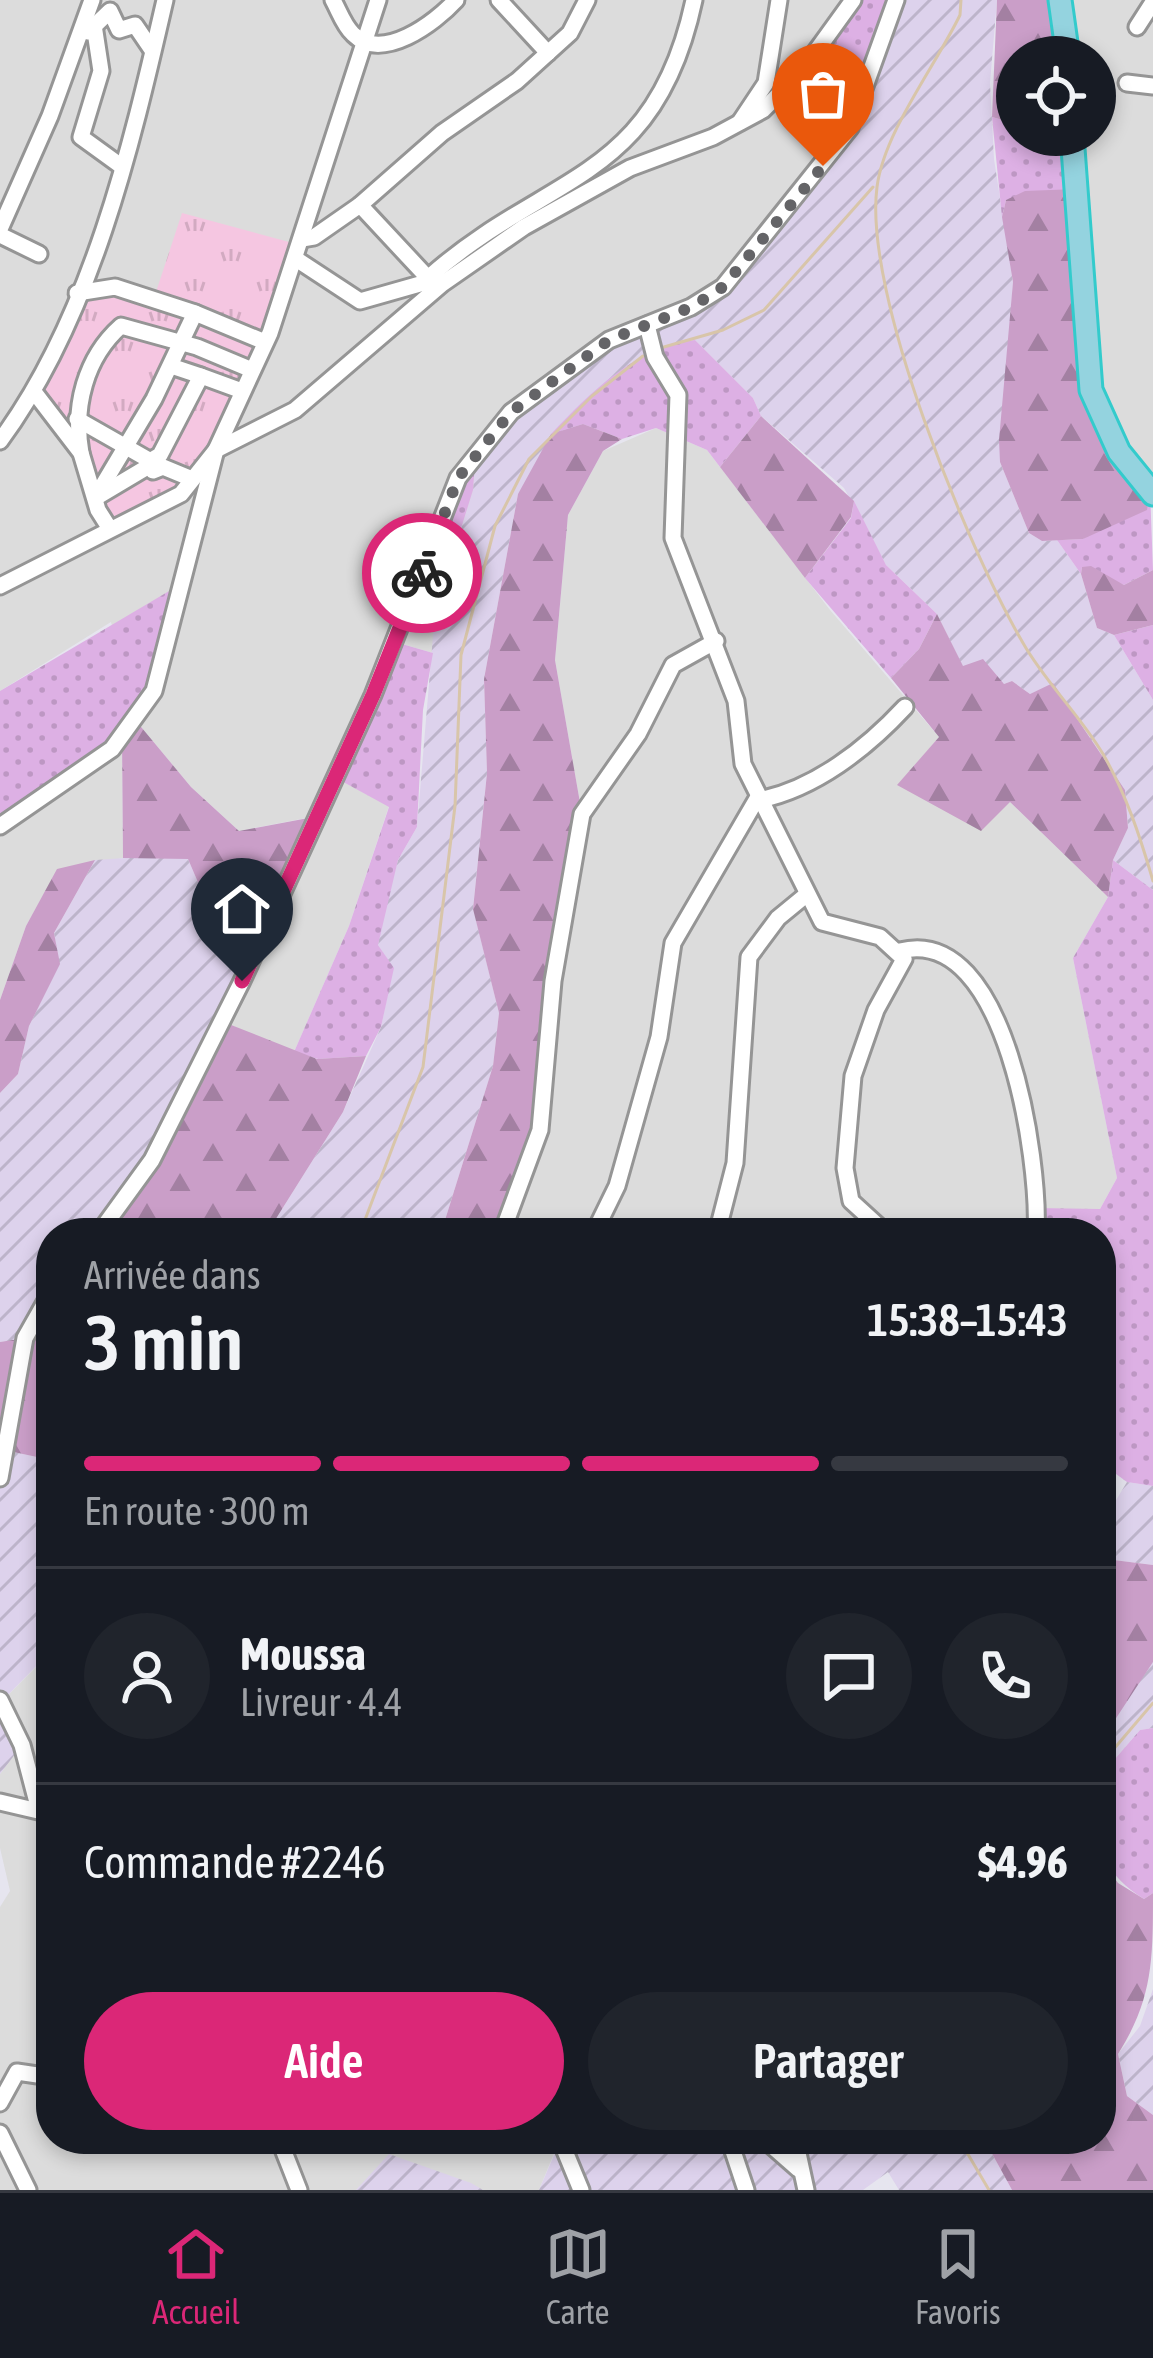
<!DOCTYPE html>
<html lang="fr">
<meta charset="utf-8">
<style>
body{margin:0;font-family:"Asap Condensed",sans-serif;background:#20242c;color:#f1f3f6;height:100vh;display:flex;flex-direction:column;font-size:45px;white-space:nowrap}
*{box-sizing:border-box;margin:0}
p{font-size:39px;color:#9ea1a6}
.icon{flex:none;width:66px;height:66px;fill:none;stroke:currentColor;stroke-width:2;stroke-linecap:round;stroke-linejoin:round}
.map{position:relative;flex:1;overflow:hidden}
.details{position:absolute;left:36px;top:1218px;width:1080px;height:936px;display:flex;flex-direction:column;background:#171b24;border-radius:48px;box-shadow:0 6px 18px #0003}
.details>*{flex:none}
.fabs{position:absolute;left:996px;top:36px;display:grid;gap:24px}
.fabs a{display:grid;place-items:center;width:120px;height:120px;border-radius:50%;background:#171b24;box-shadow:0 6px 18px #0003;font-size:60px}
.pin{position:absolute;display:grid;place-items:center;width:102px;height:102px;color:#fff;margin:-123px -51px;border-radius:50% 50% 50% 0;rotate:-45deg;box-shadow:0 0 12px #0007}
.pin .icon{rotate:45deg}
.courier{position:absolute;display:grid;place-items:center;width:120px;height:120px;margin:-60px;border:9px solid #db2777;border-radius:50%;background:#fff;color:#222;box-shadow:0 3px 15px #0007}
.headline em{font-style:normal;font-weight:600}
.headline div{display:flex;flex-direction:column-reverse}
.headline{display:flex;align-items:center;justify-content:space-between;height:204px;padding:0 48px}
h1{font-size:78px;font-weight:600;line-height:90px}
.bar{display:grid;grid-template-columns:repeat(4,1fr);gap:18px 12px;align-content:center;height:144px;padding:0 48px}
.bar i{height:15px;border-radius:9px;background:#363941}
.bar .selected{background:#db2777}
.bar p{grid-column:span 4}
.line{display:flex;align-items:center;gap:30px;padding:0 48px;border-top:3px solid #363941}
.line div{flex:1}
.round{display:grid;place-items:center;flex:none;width:126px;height:126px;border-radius:63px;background:#20242c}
.button{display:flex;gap:24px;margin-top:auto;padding:24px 48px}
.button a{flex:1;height:138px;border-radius:72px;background:#db2777;color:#fff;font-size:48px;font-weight:600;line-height:138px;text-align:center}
.button a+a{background:#20242c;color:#f1f3f6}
.menu{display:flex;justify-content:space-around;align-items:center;height:168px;border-top:3px solid #363941;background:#171b24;font-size:33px;color:#9ea1a6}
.menu a{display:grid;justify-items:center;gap:6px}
.menu .selected{color:#db2777}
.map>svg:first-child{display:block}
.residential{fill:#dcdcdc}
.farmland{fill:url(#farmland-furrows)}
.grass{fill:url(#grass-dots)}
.forest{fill:url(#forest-firs)}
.park{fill:url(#park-tufts)}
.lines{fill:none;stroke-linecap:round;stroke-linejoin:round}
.stream{stroke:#d8c5a9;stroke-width:3}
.minor-casing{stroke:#959595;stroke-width:21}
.highway-casing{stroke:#33cbcc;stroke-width:27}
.minor{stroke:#fff;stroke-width:15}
.highway{stroke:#94d3df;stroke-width:21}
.done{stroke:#646467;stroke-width:12;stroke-dasharray:0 21.6}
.route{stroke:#db2777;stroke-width:15}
</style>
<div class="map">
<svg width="1153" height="2190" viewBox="0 0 1153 2190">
<defs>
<pattern id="farmland-furrows" width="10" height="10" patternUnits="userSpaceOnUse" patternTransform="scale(3)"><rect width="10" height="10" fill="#ddd2ec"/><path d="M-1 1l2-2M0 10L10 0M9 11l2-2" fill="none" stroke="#bdb4ca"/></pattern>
<pattern id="grass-dots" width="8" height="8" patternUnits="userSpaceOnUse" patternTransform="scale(3)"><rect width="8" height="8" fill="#ddb0e4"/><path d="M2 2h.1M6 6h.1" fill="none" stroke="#bd97c3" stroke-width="1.8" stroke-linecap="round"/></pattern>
<pattern id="forest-firs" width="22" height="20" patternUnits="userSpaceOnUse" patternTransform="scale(3)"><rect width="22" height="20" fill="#ca9ec8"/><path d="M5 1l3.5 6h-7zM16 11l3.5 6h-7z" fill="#a380a2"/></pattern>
<pattern id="park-tufts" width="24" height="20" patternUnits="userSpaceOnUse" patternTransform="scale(3)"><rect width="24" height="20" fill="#f5c6e1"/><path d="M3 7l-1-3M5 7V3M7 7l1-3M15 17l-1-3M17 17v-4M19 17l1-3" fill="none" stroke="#d2aac1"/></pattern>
</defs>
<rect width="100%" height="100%" fill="#e6e5ef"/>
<g class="residential">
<path d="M0,0H860L824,48L823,166L723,287L609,340L413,598L435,612L433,653L395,642L336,778L389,806L349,926L294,1052L221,1021L317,816L239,831L191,787L137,722L111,622L0,691Z"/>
<path d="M1060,0H1153V494L1100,418L1072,135H1095V57H1068Z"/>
<path d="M656,428L707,450L830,610L939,737L898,785L1009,801L1108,897L1073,958L1117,1178L1100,1209L1036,1233H502L582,814L555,660L568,515L603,451Z"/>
<path d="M122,738L123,858L57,870L26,926L0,1000V826Z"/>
<path d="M51,1652V2139H560L539,2190H483L390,2155L356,2190H0V1907L10,1891L0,1848V1774L21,1745L1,1702Z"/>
</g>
<g class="farmland">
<path d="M896,0H997L990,83L994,159L1013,282L1000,462L1029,533L1042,541L1057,540L1081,574L1097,628L1114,635L1153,700V890L1113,860L1128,828L1125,790L1053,684L1030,694L1012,681L1004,684L963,667L937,614L886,565L844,488L761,416L753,398L695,340L518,494L484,679L487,773L473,908L499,1013L493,1066L441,1233H267L343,1112L381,1027L393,968L378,945L383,914L398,860L417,827L435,612L473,490L476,449L609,340L707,298L823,166Z"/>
<path d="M170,855L188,859L200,887L280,901L152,1160L99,1233H51V1292L25,1338L0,1342V1093L18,1074L29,1026L59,964L54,933L95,860Z"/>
<path d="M4,1450L51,1460V1651L1,1702L22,1745L0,1774V1478Z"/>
<path d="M1127,1482L1153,1486V1565L1106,1559L1101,1525Z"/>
<path d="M1153,1662V1728L1140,1730L1101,1775V1737Z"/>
<path d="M1153,1989V2115L1127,2096L1118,2054L1140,2026Z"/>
<path d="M561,2139H984L1012,2190H899L888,2172L863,2190H539Z"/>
<path d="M389,2154L471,2183L483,2190H356Z"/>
</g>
<g class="grass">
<path d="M860,0H896L878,62L823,166L779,97Z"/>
<path d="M992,117L1017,124V135H1050L1073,149L1076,189L1006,200L1002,217Z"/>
<path d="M695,340L753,398L761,416L720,467L707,450L656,428L622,439L583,424L551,434C591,392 635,347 695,340Z"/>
<path d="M476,449L473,490L435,612L413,598Z"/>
<path d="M1150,490L1153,570L1124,585L1082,567L1081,574L1057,540L1083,539Z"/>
<path d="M854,501L886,565L937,614L919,649L891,678L805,578L851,518Z"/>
<path d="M181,584L137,722L0,826V691Z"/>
<path d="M1153,625V700L1114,635Z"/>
<path d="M395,642L433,653L423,710L417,827L398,860L378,945L394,968L381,1027L366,1056L318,1059L294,1052L349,926L389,807L336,778Z"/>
<path d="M1113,860L1153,890V1486L1127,1482L1101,1463V1233H1036L1037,1208L1100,1209L1117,1178L1073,958L1108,897Z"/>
<path d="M1153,1728V1893L1144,1899C1089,1864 1101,1834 1101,1775L1140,1730Z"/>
</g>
<g class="forest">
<path d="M997,0H1060L1068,57H1017V124L992,117Z"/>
<path d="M1076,189L1087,363L1150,490L1147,510L1083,539L1042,541L1029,533L1000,462L999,440L1013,282L1002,217L1006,200L1025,191Z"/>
<path d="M761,416L854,501L851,517L805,578L720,467Z"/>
<path d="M583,424L622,439L603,451L568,515L555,660L582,814L545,1097L502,1233H441L493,1066L499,1013L473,909L487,773L484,679L518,494L551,434Z"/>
<path d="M1091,566L1124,585L1153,570V625L1114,635L1097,628L1081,574L1082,567Z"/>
<path d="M937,614L963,666L983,659L1004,684L1012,681L1030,694L1053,683L1125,790L1128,828L1113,860L1108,897L1010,802L981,831L897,785L939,737L891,678L919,649Z"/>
<path d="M137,722L191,787L239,831L319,816L280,901L237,890L215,897L200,887L188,859L123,858L122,738Z"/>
<path d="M95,860L54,933L60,964L29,1026L18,1074L0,1093V1000L26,926L57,869Z"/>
<path d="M221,1021L317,1059L366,1056L343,1112L267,1233H99L140,1179Z"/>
<path d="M51,1292V1460L4,1450L0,1478V1342L25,1338Z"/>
<path d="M1101,1542L1106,1559L1153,1565V1662L1103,1738Z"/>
<path d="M1101,1859L1118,1883L1144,1899L1153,1893C1153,1959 1153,1999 1118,2054L1127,2096L1153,2115V2190H1012L984,2139H1101Z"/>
</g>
<path class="park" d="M182,213L300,245L231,413L182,495L113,532L86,467L35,393L77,293L103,286L154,298Z"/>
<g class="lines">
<g class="stream">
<path d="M961,0L960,15C936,65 884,132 877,187C863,293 967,547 1023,643C1045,682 1080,715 1103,754C1126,794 1140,836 1153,881"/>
<path d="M657,349L723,330L764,310L873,187"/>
<path d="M360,1233L423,1067L455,806L461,655L495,526L529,459L592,396L643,356"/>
<path d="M1101,1764L1153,1703"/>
<path d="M959,2139L989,2190"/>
</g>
<defs>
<g id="minor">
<path d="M333,0C339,11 344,26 353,34C382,63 435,23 456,0"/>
<path d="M499,0L548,53"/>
<path d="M94,25L101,71L81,137L121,166"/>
<path d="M1137,27L1153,2"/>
<path d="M88,32L110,11L119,30L135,25L152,50"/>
<path d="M1127,83L1153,86"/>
<path d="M740,122L766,83L779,0"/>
<path d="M360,205L428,278C546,172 655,184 694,0"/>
<path d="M0,229L50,116L92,0"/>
<path d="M0,235L39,254"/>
<path d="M302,239L314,237L360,205L442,133L517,81L570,33L587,0"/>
<path d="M296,259L360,301L434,280"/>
<path d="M77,293L115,287L195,313"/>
<path d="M647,325L655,357L678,395L673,538L736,701L743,764L822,922L880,937L904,959L876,1010L853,1076L845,1168L851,1201L886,1233"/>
<path d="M171,366L201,376L160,455L148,462L153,471L163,467L192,479"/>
<path d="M201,376L242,391"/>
<path d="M35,393L81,453L98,510L110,529"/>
<path d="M77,419L149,460"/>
<path d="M0,441C91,318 131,148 165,0"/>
<path d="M81,453C73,407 85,358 121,326L197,347L252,370"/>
<path d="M97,497L149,466"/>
<path d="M95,498L154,399L195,313L265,342"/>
<path d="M0,586L181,494L216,450L295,410L442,284L524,227L630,168L713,137L763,110L801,72L853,0"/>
<path d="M759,800C815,789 867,748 905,707"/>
<path d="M0,826L112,749L154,691L216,450L270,333L378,0"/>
<path d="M900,951C1007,923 1040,1163 1036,1233"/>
<path d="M99,1233L152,1160L242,981L373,695L458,478L511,412L609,340L691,307L723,287L850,128L896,0"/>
<path d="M502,1233L540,1130L553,981L582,814L638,734L673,665L716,641"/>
<path d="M594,1233L617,1186L659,1037L673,943L758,797"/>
<path d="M717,1233L735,1163L749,957L778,918L806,895"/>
<path d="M0,1478L25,1338L51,1292"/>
<path d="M0,1700L22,1745L39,1810"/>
<path d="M0,1802L51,1814"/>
<path d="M0,2103L17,2072L51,2077"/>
<path d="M0,2133L28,2190"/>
<path d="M279,2139L299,2190"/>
<path d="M560,2139L581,2190"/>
<path d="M729,2139L746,2190"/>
<path d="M764,2139L798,2169"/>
<path d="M795,2139L806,2190"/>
</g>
<g id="highway">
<path d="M1060,0L1068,57"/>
<path d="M1072,135L1091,390L1119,452L1153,494"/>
</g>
</defs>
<use href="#minor" class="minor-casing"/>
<use href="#highway" class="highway-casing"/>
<use href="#minor" class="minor"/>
<use href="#highway" class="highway"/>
</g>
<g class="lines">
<path class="done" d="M422,573L458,478L511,412L609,340L692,307L723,287L823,166"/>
<path class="route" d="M242,981L373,695L422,573"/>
</g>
</svg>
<div class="fabs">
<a><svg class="icon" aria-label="locate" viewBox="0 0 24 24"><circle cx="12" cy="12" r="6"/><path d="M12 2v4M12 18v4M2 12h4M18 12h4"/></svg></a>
</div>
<div class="pin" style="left:823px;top:166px;background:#ea580c"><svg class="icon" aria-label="bag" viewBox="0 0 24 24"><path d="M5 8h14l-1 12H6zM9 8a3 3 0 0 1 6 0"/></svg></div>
<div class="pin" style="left:242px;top:981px;background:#1f2937"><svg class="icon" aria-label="home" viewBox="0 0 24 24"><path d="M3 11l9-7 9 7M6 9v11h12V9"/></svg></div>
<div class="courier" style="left:422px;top:573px"><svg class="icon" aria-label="bike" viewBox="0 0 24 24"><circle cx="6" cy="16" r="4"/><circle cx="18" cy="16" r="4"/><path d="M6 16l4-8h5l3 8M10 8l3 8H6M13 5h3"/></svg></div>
<section class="details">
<div class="headline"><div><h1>3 min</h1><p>Arrivée dans</p></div><em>15:38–15:43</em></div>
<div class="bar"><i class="selected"></i><i class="selected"></i><i class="selected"></i><i></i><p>En route · 300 m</p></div>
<div class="line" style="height:216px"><a class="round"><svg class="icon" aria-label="person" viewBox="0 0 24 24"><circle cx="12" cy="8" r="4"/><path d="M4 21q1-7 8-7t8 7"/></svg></a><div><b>Moussa</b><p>Livreur · 4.4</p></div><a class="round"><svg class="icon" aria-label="chat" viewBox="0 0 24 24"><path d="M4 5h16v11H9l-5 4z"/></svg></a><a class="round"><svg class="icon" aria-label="phone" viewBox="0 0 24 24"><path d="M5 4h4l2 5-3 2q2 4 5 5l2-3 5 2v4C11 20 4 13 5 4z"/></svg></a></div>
<div class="line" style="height:156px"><div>Commande #2246</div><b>$4.96</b></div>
<div class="button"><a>Aide</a><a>Partager</a></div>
</section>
</div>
<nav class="menu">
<a class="selected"><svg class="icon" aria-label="home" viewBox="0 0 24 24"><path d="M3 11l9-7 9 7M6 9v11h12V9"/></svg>Accueil</a>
<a><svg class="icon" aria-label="map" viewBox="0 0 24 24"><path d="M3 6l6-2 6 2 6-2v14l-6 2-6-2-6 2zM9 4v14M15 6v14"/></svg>Carte</a>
<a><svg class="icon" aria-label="saved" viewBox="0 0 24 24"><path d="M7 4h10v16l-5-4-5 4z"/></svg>Favoris</a>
</nav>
